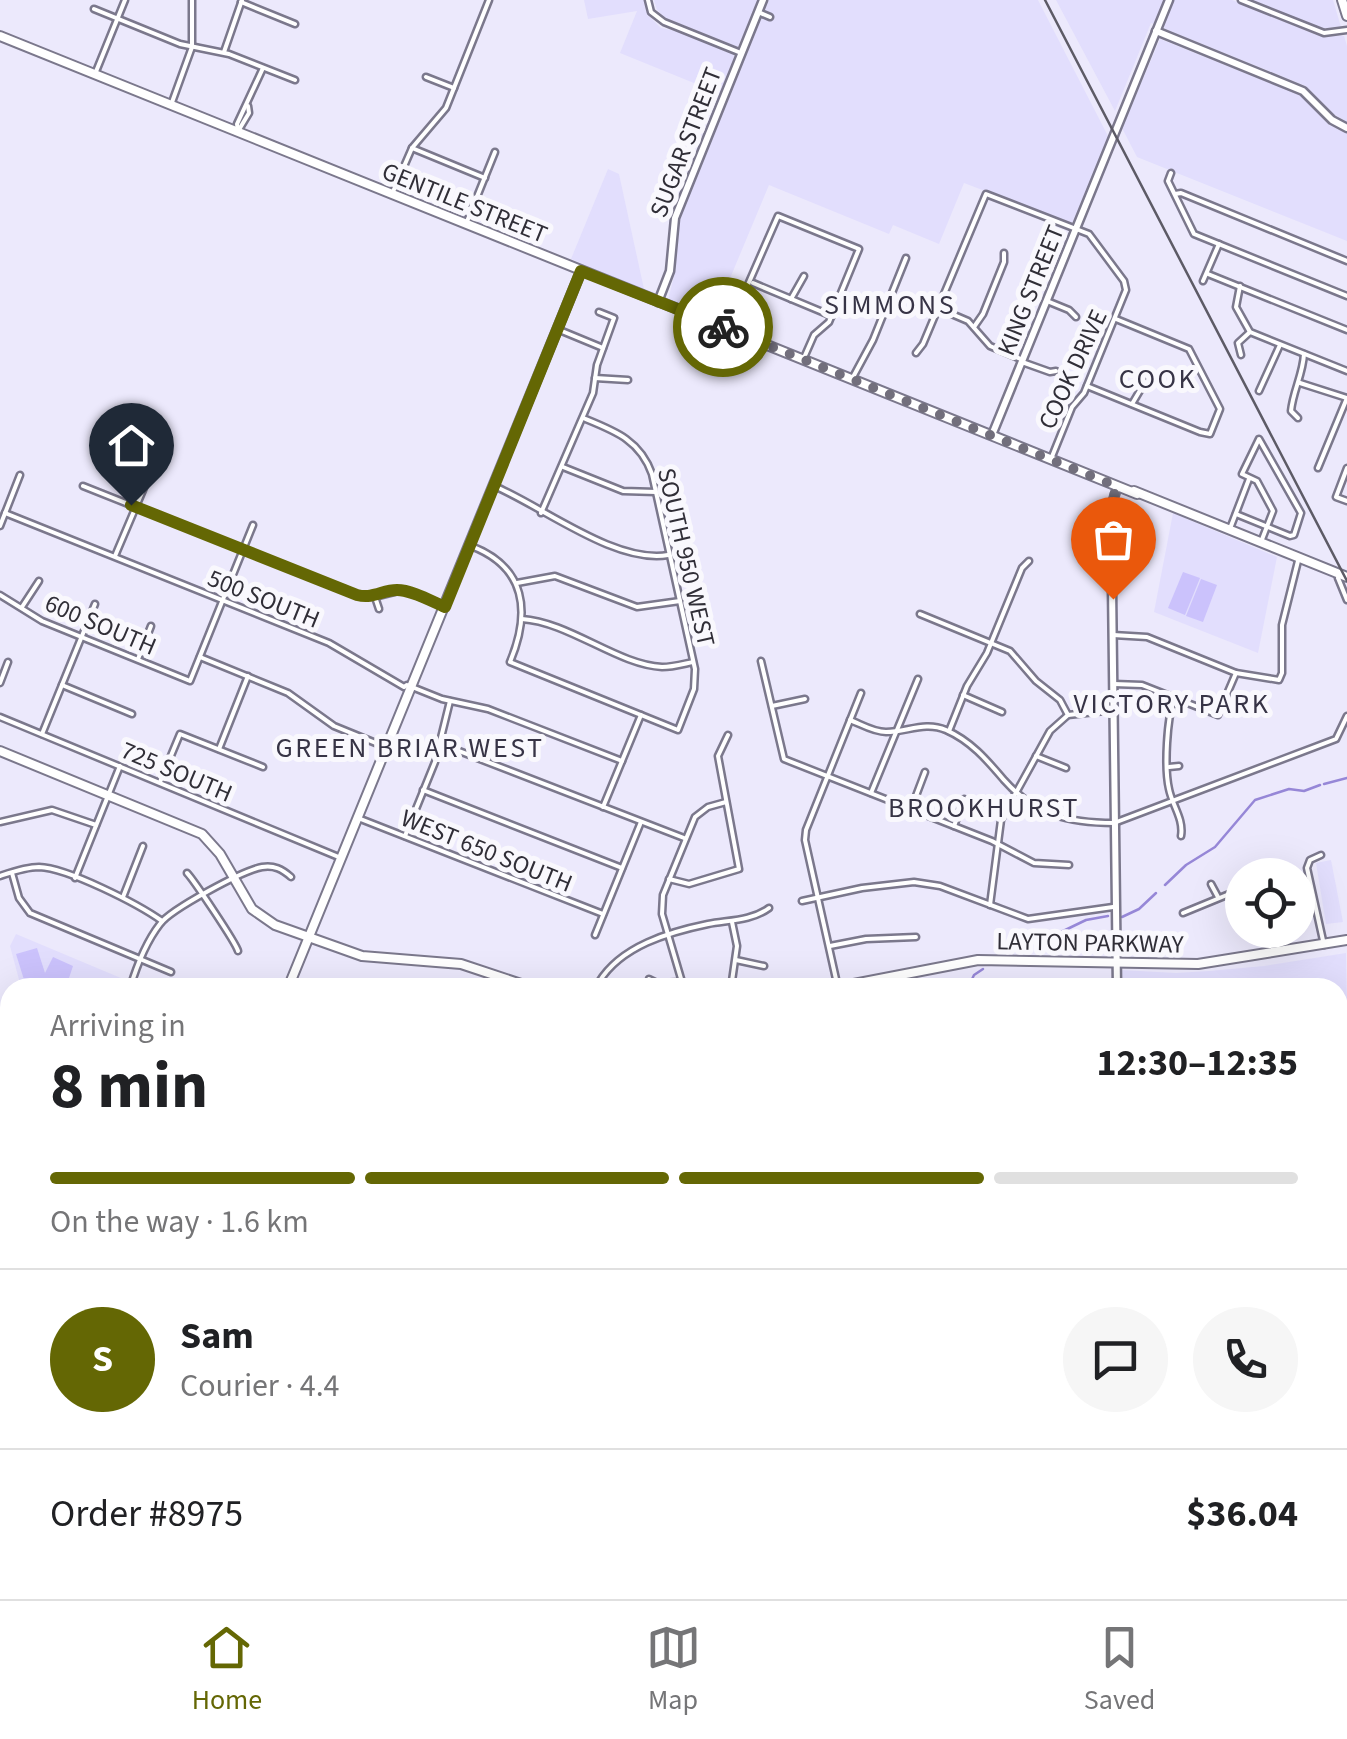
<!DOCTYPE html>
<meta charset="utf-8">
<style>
body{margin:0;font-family:"Source Sans 3",sans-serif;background:#f6f6f6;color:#202124;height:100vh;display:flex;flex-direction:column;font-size:38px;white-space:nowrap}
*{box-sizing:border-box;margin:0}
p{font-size:32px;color:#757577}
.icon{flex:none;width:55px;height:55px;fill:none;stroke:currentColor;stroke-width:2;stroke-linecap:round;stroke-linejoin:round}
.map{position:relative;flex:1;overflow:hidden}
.drawer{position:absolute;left:0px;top:978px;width:1348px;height:622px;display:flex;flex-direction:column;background:#fff;border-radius:30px 30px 0 0;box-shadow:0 10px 40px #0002}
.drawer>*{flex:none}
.tools{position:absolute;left:1225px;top:858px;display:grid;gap:20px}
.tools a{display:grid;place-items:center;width:90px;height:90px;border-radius:50%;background:#fff;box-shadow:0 10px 40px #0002;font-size:50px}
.pin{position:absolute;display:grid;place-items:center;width:85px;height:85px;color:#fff;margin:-102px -42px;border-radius:50% 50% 50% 0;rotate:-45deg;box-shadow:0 0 10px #0007}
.pin .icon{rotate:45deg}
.courier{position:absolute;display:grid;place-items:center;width:100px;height:100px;margin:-50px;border:8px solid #646704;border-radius:50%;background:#fff;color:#222;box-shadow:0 2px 12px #0007}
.headline em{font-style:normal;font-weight:700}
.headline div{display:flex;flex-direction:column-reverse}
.headline{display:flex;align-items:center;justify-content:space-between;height:170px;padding:0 50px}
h1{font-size:65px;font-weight:700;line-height:75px}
.bar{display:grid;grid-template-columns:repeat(4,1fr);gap:15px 10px;align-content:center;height:120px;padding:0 50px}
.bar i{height:12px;border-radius:8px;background:#e0e0e0}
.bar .active{background:#646704}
.bar p{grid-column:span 4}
.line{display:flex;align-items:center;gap:25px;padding:0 50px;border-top:2px solid #e0e0e0}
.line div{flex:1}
.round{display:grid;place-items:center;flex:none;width:105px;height:105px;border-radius:52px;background:#f6f6f6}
.tabs{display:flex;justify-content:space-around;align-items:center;height:140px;border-top:2px solid #e0e0e0;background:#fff;font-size:28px;color:#757577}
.tabs a{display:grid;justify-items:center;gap:5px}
.tabs .active{color:#646704}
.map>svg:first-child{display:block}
.built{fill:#e2defd}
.green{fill:#cbc2fc}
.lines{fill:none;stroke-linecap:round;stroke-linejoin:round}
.stream{stroke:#9687d7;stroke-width:2.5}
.minor-casing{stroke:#7b788c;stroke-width:9}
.tertiary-casing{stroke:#7b788c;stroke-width:11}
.secondary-casing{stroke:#7b788c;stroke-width:12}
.minor{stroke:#fff;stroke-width:4}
.tertiary{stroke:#fff;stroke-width:6}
.secondary{stroke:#fff;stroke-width:8}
.rail{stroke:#5d5b66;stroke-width:2.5}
.done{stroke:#726f7c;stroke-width:10;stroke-dasharray:0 18}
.route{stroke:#646704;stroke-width:12}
.labels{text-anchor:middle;stroke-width:10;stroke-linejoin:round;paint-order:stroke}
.street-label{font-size:25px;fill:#302e37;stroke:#f9f8fd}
.neighbourhood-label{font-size:28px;letter-spacing:2.5px;fill:#373446;stroke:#f9f8fd}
</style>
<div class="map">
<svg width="1347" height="1599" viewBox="0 0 1347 1599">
<rect width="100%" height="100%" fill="#ece9fc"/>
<g class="built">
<path d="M584,0H644L648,15L661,28L681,32L733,54L735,59L721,94L620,53L637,11L588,19Z"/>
<path d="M654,0H759L738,47L665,18L657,10Z"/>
<path d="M768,0H1038L1109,138L1076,221L1070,223L964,183L939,244L893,225L889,234L769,185L713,319L668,300L676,268L675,233L679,216Z"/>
<path d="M1056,0H1165L1155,24L1151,23L1115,111Z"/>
<path d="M1173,0H1232L1317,35L1344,36L1347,46V122L1333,114L1306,86L1165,29L1163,24Z"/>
<path d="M1249,0H1333L1341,27L1320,29Z"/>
<path d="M1160,39L1300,95L1329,125L1347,133V241L1137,157L1122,128Z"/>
<path d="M608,169L619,174L644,289L571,259Z"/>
<path d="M1173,513L1277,557L1258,653L1154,612Z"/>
<path d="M1331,860L1343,922L1326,924L1316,863Z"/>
<path d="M16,934L128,981L127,987H21L10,946Z"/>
<path d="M1346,953L1347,1013L1338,1018V988L1121,987V970L1176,973L1209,971L1264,966Z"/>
<path d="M1339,1481H1347V1599H1192L1191,1591L1131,1598V1590H1338Z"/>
</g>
<g class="green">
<path d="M1183,572L1200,578L1185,615L1168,608Z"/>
<path d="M1201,579L1217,585L1203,622L1186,616Z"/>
<path d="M37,948L45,973L53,957L73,966L66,987L50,981L51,987H28L47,980L43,978L25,983L16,954Z"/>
</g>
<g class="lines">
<g class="stream">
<path d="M1324,784L1347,778"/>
<path d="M1165,885L1186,865L1215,847L1255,800L1289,789L1304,791L1320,785"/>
<path d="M1122,917L1139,909L1156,893"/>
<path d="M1018,951L1047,932L1059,933L1086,920L1108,916"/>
<path d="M968,988L974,975L983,969"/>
<path d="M0,1136L10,1132"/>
</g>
<defs>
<g id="minor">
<path d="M648,0L651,12L664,22L741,53"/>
<path d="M1241,0L1324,33L1347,30"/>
<path d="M241,2L295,24"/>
<path d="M94,9L180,44L229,54L295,80"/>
<path d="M758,12L770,17"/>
<path d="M224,52L242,0"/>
<path d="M95,74L125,0"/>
<path d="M426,77L454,88"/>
<path d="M171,105L192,47V0"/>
<path d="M240,128L249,113L248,106"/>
<path d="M238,131L237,124L263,68"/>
<path d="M412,148L485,178"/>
<path d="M1171,173L1168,181L1194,234L1347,296"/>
<path d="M392,194L412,148L446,108L489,0"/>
<path d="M1175,194L1181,193L1347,261"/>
<path d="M466,224L495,152"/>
<path d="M1208,274L1347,330"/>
<path d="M1203,281L1219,244"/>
<path d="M753,283L832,316"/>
<path d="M1240,286L1236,307L1250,332L1347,371"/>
<path d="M791,299L804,276"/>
<path d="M1047,301L1069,310L1076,317"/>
<path d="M940,309L968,321L990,346L1023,360"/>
<path d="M974,327L983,314L1004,262V253"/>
<path d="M729,328L778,216L859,249L829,322L814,335L803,360"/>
<path d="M557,329L603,348"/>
<path d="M916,353L923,344L986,194L1089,234L1124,281L1126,290L1084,393L1072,407L1051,459"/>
<path d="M1241,355L1238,343L1250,332"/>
<path d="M1022,362L1050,372L1056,371"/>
<path d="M595,378L628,380"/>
<path d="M852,379L873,340L906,258"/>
<path d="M1300,383L1347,398"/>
<path d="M1087,386L1200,432L1210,434L1220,409L1189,349L1116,319"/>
<path d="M1259,391L1280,345"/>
<path d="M1132,404L1145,382"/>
<path d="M1298,418L1291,411C1293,391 1303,374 1304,354"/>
<path d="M563,467L623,491L656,492"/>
<path d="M1318,468L1347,398"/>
<path d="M1347,468L1336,497L1347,501"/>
<path d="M83,486L357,595L375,597L403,590L443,606"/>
<path d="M494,486C542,506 615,564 668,555"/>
<path d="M5,513L329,643L404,687L407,685L442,699L488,709L622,761"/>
<path d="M541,513L593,393L597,365L614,318L599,312"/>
<path d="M1236,514L1290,536L1294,535L1301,513L1259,439L1242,474L1257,481L1272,509L1273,511L1261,542"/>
<path d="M0,526L20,475"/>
<path d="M1231,526L1249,479"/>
<path d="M471,546C526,567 531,612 510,662L678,730L694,689L695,669L652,474C640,440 615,431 583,418"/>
<path d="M115,556L146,483"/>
<path d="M1338,578L1347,600"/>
<path d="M517,583L555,576L637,607L680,601"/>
<path d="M0,595L42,621L190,681L253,525"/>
<path d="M375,597L379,609"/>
<path d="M22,607L39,581"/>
<path d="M920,614L1010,651L1036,681L1060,700L1068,715"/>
<path d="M522,619C569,622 618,665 662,667C673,667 683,664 693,662"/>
<path d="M1113,635L1147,637L1236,673L1279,680L1282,673V625L1298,561"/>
<path d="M200,657L288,693L334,726L383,746"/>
<path d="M138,659L151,626"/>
<path d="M761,661L784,759L992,841L1034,863L1069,865"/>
<path d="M0,683L8,662"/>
<path d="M1114,684L1142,685L1218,715L1236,673"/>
<path d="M62,685L132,714"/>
<path d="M963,695L1002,712"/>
<path d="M1174,699C1167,719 1164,767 1169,789C1172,805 1184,819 1181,836"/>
<path d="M772,706L805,699"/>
<path d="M0,717L341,858"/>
<path d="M850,720C861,724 873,732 886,732C907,732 925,721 946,730C971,741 987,760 1004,780C1035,815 1069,823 1114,823L1336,739L1347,716"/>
<path d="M949,731L967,686L987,653L1022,568L1029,561"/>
<path d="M42,734L95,604"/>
<path d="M441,744L684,838"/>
<path d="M219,749L248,676"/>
<path d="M1036,756L1066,768"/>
<path d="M1169,767L1179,766"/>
<path d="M160,782L180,734L263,767"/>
<path d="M423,790L622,868"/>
<path d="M871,793L918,679"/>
<path d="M603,807L641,715"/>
<path d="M911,809L925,772"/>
<path d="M358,818L603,914"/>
<path d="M0,822L52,810L96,825"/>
<path d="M954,826L964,799"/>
<path d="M405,836L435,762L450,701"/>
<path d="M1321,855L1310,860L1307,868L1324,945"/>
<path d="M12,873L19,898L30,913L171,972"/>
<path d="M187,873C193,879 236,943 238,951"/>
<path d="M0,876C12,872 26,867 39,867C68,868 138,904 162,921"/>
<path d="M75,878L120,766"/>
<path d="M669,879L689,884L739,869L718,756L728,735"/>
<path d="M1211,884L1218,897"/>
<path d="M123,897L143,846"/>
<path d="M1298,899L1312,895"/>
<path d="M802,901L862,888L914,882L940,886L1028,919L1113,907"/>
<path d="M990,905L1001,820L1050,731L1068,715L1114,710"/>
<path d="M1183,913L1239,890L1242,901"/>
<path d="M595,935L641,822"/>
<path d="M830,946L866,939L916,937"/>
<path d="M736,960L764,966"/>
<path d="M649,979L657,983L682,982L662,914L663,895L695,817L708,807L726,802"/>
<path d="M599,982C621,946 669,932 708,924C729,920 751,921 769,908"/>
<path d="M130,988C137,965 146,942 160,924C171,909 244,870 262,867C274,865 282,869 291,877"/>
<path d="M731,988L737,946L732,922"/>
<path d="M838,988L805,840L806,830L861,693"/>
<path d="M0,1062L9,1059"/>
<path d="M0,1171L10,1168"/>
<path d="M0,1173L10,1212"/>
<path d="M1338,1205L1347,1199"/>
<path d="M1338,1263L1347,1260"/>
<path d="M0,1286L10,1283"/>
<path d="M1338,1331L1347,1328"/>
<path d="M1338,1396L1347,1394"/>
<path d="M1338,1538H1347"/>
<path d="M0,1584L9,1571"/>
<path d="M93,1590L96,1599"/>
<path d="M136,1590L139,1599"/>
<path d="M212,1590L214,1599"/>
<path d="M276,1590L279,1599"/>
<path d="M512,1590L519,1599"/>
<path d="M597,1590L600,1599"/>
<path d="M680,1590L683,1599"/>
<path d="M768,1590L771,1599"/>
<path d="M884,1590L886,1599"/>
<path d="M1186,1590V1599"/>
<path d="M990,1597L1017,1590"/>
<path d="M854,1599L870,1590"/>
</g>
<g id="tertiary">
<path d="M1156,31L1303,91L1332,120L1347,128"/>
<path d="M658,302L670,271L675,218L763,0"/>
<path d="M992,435L1169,0"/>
<path d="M1117,488L1111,507L1117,988"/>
<path d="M0,1125L10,1122"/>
<path d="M1123,1590L1124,1599"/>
</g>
<g id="secondary">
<path d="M1342,0L1347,16"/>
<path d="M0,36L1137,494"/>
<path d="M1134,491L1347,577"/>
<path d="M0,751L202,834L220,854L252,909L275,925L362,956L461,964L533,988"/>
<path d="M288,988L581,271"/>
<path d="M833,988L978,960L1198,964L1347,940"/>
<path d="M449,1590L451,1599"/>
</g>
</defs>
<use href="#minor" class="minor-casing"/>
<use href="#tertiary" class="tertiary-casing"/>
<use href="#secondary" class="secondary-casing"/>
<use href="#minor" class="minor"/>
<use href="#tertiary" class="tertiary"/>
<use href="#secondary" class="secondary"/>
<path class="rail" d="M1045,0L1347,581"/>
</g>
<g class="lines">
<path class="done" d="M723,327L1116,486L1112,507L1113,599"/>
<path class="route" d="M131,505L357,595C374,599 382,590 397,590C412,590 431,601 445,607L581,271L723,327"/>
</g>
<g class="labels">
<g class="street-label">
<text transform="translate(685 142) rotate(-69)" y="9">SUGAR STREET</text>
<text transform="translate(465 202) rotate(22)" y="9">GENTILE STREET</text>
<text transform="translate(1030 290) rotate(-68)" y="9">KING STREET</text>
<text transform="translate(1072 369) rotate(-65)" y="9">COOK DRIVE</text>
<text transform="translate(687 557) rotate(77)" y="9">SOUTH 950 WEST</text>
<text transform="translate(264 598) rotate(22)" y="9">500 SOUTH</text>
<text transform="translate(101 624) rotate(23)" y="9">600 SOUTH</text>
<text transform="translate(177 771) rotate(23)" y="9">725 SOUTH</text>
<text transform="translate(487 850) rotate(22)" y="9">WEST 650 SOUTH</text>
<text transform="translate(1090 942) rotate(1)" y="9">LAYTON PARKWAY</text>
</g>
<g class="neighbourhood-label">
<text x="890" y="314">SIMMONS</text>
<text x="1158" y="388">COOK</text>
<text x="1172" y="713">VICTORY PARK</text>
<text x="410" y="757">GREEN BRIAR WEST</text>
<text x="984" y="817">BROOKHURST</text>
</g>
</g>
</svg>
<div class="tools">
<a><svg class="icon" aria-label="locate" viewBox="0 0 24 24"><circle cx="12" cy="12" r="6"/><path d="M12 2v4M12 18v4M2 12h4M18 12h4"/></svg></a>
</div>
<div class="pin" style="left:1113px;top:599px;background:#ea580c"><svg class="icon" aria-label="bag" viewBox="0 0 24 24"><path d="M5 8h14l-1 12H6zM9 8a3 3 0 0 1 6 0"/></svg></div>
<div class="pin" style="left:131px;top:505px;background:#1f2937"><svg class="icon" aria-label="home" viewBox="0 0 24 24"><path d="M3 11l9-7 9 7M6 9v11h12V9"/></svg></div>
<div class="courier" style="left:723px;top:327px"><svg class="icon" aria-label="bike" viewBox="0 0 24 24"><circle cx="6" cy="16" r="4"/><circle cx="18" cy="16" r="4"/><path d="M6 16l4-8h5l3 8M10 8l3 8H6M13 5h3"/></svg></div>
<section class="drawer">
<div class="headline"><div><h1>8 min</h1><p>Arriving in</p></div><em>12:30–12:35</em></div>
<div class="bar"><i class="active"></i><i class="active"></i><i class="active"></i><i></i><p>On the way · 1.6 km</p></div>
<div class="line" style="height:180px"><b class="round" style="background:#646704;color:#fff">S</b><div><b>Sam</b><p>Courier · 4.4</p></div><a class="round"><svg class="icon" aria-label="chat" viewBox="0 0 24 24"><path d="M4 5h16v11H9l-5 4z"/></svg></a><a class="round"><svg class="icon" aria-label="phone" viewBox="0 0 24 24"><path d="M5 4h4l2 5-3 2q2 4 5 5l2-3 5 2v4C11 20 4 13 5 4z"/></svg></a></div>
<div class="line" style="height:130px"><div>Order #8975</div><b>$36.04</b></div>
</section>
</div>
<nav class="tabs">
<a class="active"><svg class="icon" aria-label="home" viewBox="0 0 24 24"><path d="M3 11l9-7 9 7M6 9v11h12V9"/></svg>Home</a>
<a><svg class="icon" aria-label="map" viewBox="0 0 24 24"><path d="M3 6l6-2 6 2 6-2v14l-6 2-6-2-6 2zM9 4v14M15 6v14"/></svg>Map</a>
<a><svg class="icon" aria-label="saved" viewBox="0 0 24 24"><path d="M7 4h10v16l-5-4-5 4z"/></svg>Saved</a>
</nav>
